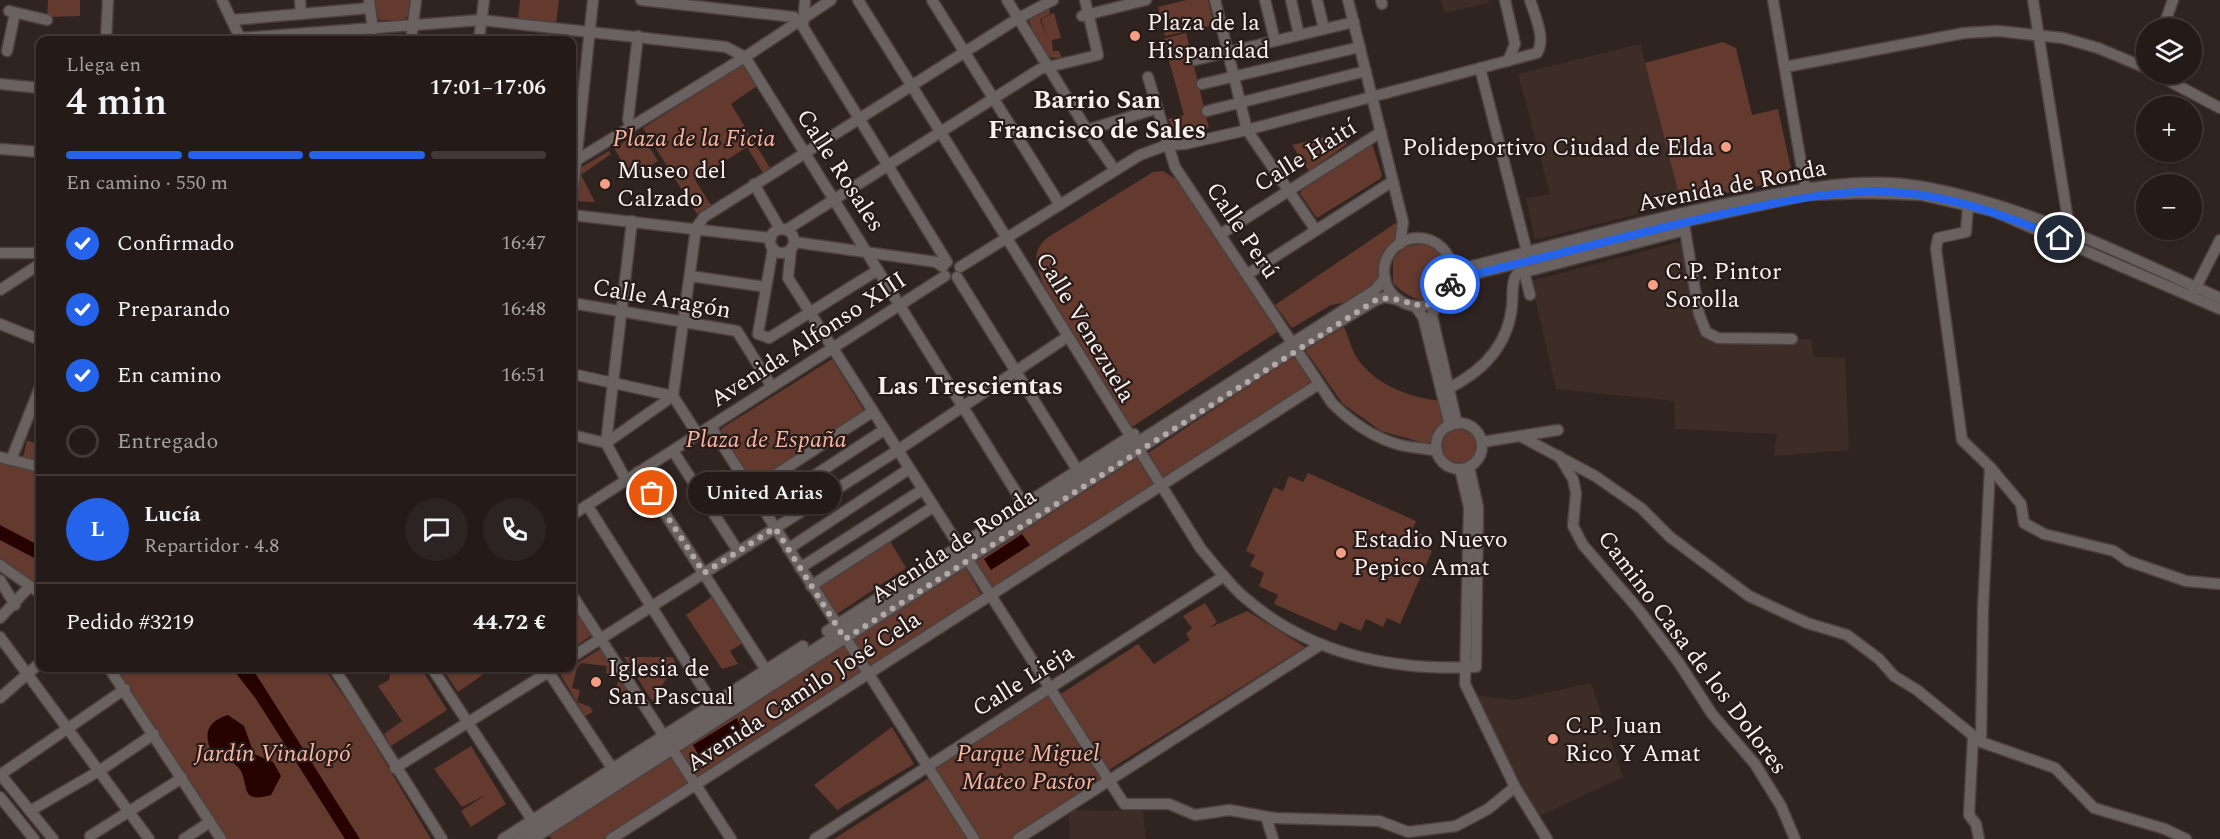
<!DOCTYPE html>
<html lang="es">
<meta charset="utf-8">
<style>
body{margin:0;font-family:Spectral,serif;background:#2c2422;color:#f1f3f6;height:100vh;display:flex;flex-direction:column;font-size:22px;white-space:nowrap}
*{box-sizing:border-box;margin:0}
p{font-size:20px;color:#a3a1a2}
.icon{flex:none;width:33px;height:33px;fill:none;stroke:currentColor;stroke-width:2;stroke-linecap:round;stroke-linejoin:round}
.map{position:relative;flex:1;overflow:hidden}
.side{position:absolute;left:36px;top:36px;width:540px;height:636px;display:flex;flex-direction:column;background:#241b19;border-radius:12px;box-shadow:0 2px 4px #0004,0 0 0 2px #413938}
.side>*{flex:none}
.buttons{position:absolute;left:2136px;top:18px;display:grid;gap:12px}
.buttons a{display:grid;place-items:center;width:66px;height:66px;border-radius:50%;background:#241b19;box-shadow:0 2px 4px #0004,0 0 0 2px #413938;font-size:30px}
.pin{position:absolute;display:grid;place-items:center;width:51px;height:51px;color:#fff;margin:-26px;border:3px solid #fff;border-radius:50%;box-shadow:0 2px 6px #0007}
.courier{position:absolute;display:grid;place-items:center;width:60px;height:60px;margin:-30px;border:4px solid #2563eb;border-radius:50%;background:#fff;color:#222;box-shadow:0 2px 8px #0007}
.bubble{position:absolute;height:42px;border-radius:21px;background:#241b19;box-shadow:0 2px 4px #0004,0 0 0 2px #413938;font-size:20px;font-weight:600;line-height:42px;text-align:center}
.head em{font-style:normal;font-weight:600}
.head div{display:flex;flex-direction:column-reverse}
.head{display:flex;align-items:center;justify-content:space-between;height:102px;padding:0 30px}
h1{font-size:39px;font-weight:600;line-height:45px}
.bar{display:grid;grid-template-columns:repeat(4,1fr);gap:9px 6px;align-content:center;height:72px;padding:0 30px}
.bar i{height:8px;border-radius:4px;background:#413938}
.bar .current{background:#2563eb}
.bar p{grid-column:span 4}
.line{display:flex;align-items:center;gap:15px;padding:0 30px;border-top:2px solid #413938}
.line div{flex:1}
.round{display:grid;place-items:center;flex:none;width:63px;height:63px;border-radius:32px;background:#2c2422}
ol{padding:0 30px;list-style:none}
li{display:flex;align-items:center;gap:18px;height:66px}
li p{margin-inline-start:auto}
li .icon{padding:6px;border-radius:50%;background:#2563eb;color:#fff;stroke-width:4}
li:last-child{color:#a3a1a2}
li i{width:33px;height:33px;border:3px solid #413938;border-radius:50%}
.map>svg:first-child{display:block}
.built{fill:#3e2c27}
.green{fill:#643a2f}
.water{fill:#260300}
.lines{fill:none;stroke-linecap:round;stroke-linejoin:round}
.minor-casing{stroke:#4c413e;stroke-width:13}
.minor{stroke:#696260;stroke-width:10}
.done{stroke:#b3a9a7;stroke-width:6;stroke-dasharray:0 10.8}
.route{stroke:#2563eb;stroke-width:8}
.poi-dot{fill:#f49e86;stroke:#261b18;stroke-width:2}
.labels{text-anchor:middle;stroke-width:4.5;stroke-linejoin:round;paint-order:stroke}
.poi-label{font-size:24px;fill:#faf1ef;stroke:#261b18;text-anchor:start}
.park-label{font-size:24px;font-style:italic;fill:#fab4a0;stroke:#261b18}
.street-label{font-size:24px;fill:#faf1ef;stroke:#261b18}
.neighbourhood-label{font-size:26px;font-weight:bold;fill:#faf1ef;stroke:#261b18}
</style>
<div class="map">
<svg width="2220" height="839" viewBox="0 0 2220 839">
<rect width="100%" height="100%" fill="#302421"/>
<g class="built">
<path d="M1441,0H1488L1489,3L1444,13Z"/>
<path d="M1640,44L1681,203L1535,240L1526,198L1550,194L1518,74Z"/>
<path d="M1683,241L1696,326L1704,339H1811L1814,357L1845,358L1849,450L1774,456L1777,434L1675,429L1674,401L1556,389L1531,281Z"/>
<path d="M1591,683L1623,777L1538,817L1474,695L1514,700Z"/>
<path d="M1072,810L1143,811L1146,839H1069V813Z"/>
</g>
<g class="green">
<path d="M48,0H80V16L47,17Z"/>
<path d="M374,0H410L408,16L404,20H379Z"/>
<path d="M520,0H559L556,24L518,19Z"/>
<path d="M1186,0H1208L1214,25L1165,36L1158,7Z"/>
<path d="M1048,3L1050,14L1040,19L1048,41L1041,19L1054,13L1061,38L1052,40L1053,51H1059L1062,58L1044,57L1027,16Z"/>
<path d="M1186,33L1209,128L1185,134L1174,130L1168,119L1184,115L1163,39Z"/>
<path d="M1723,42L1736,48L1752,115L1778,109L1793,178L1681,203L1645,63Z"/>
<path d="M744,64L757,86L731,104L770,168L763,173L747,147L695,180L711,205L697,214L643,128Z"/>
<path d="M640,132L658,161L636,176L630,174L614,148Z"/>
<path d="M1341,133L1347,144L1309,171L1292,145Z"/>
<path d="M1372,144L1382,175L1380,179L1317,218L1300,194L1302,190Z"/>
<path d="M609,151L611,154L581,175L595,202L574,201L578,169Z"/>
<path d="M1163,171L1177,180L1196,202L1280,330L1132,427L1043,284C1037,266 1030,253 1047,238L1153,172Z"/>
<path d="M1397,222L1398,234L1385,253L1379,277L1370,287L1348,302L1331,305L1292,328L1275,305Z"/>
<path d="M1420,244L1433,246L1443,254C1449,295 1425,316 1393,283V259L1404,247Z"/>
<path d="M1344,327C1349,338 1352,352 1359,361C1378,386 1411,398 1441,401L1445,424L1428,444L1381,431L1343,404L1305,350Z"/>
<path d="M1294,356L1312,384L1164,480L1148,453Z"/>
<path d="M832,359L865,412L756,483L750,482L720,435L722,428Z"/>
<circle cx="1460" cy="447" r="18"/>
<path d="M27,441L40,444V461L23,457Z"/>
<path d="M1137,458L1154,485L993,590L975,563L977,561Z"/>
<path d="M0,461L40,471V587L0,558Z"/>
<path d="M1308,473L1416,521L1412,530L1424,535L1419,545L1432,551L1400,624L1387,618L1383,627L1366,619L1361,631L1340,622L1336,631L1274,604L1278,595L1259,586L1264,573L1250,566L1255,555L1246,551L1274,487L1283,491L1289,476L1303,482Z"/>
<path d="M889,539L906,568L837,614L819,584Z"/>
<path d="M965,567L982,596L869,666L853,639Z"/>
<path d="M713,596L743,643L730,651L738,664L722,669L686,615Z"/>
<path d="M1205,603L1217,622L1209,628L1247,611L1305,647L1104,773L1108,781L1018,839H834L932,776L926,766L1049,687L1056,697L1138,644L1154,664L1190,640L1186,634L1192,628L1183,616Z"/>
<path d="M572,613L582,617L593,634L572,649Z"/>
<path d="M843,645L862,674L699,777L696,775L681,752L682,748Z"/>
<path d="M600,649H603L628,689L619,694L616,690L619,676L606,673L607,666L581,663L577,668L572,688L580,690L577,702L590,707L593,712L585,716L560,674Z"/>
<path d="M624,657H673L676,664L652,701Z"/>
<path d="M114,668H324L357,715L431,839H225Z"/>
<path d="M391,668H421L447,710L391,746L384,734L402,721L378,686L389,680Z"/>
<path d="M442,668H491V669L458,692Z"/>
<path d="M892,727L914,764L837,810L814,785Z"/>
<path d="M471,746L506,804L471,827L461,811L487,794L462,807L434,769Z"/>
<path d="M671,756L690,782L688,785L603,839H552L549,836L552,831Z"/>
</g>
<g class="water">
<path d="M0,525L40,546V561L0,540Z"/>
<path d="M1022,534L1030,545L991,570L984,559Z"/>
<path d="M232,668H250L254,671L360,839H345L256,699Z"/>
<path d="M228,715L244,726L254,754L273,762L281,776L271,795C237,805 251,782 238,767C230,759 218,756 210,748C203,730 211,720 228,715Z"/>
<path d="M737,718L742,730L699,756L693,745Z"/>
</g>
<g class="lines">
<defs>
<g id="minor">
<path d="M222,0L241,40"/>
<path d="M300,0L301,14"/>
<path d="M369,0L373,30"/>
<path d="M641,0L794,17"/>
<path d="M805,0L803,27L947,262"/>
<path d="M858,0L1201,549C1215,565 1228,583 1244,597C1309,654 1392,671 1476,667L1478,507L1469,467"/>
<path d="M932,0L1060,205"/>
<path d="M1007,0L1087,130L1115,170"/>
<path d="M1215,0L1247,130L1315,229"/>
<path d="M1265,0L1275,41"/>
<path d="M1291,0L1299,35"/>
<path d="M1317,0L1324,29"/>
<path d="M1348,0L1403,222L1400,244"/>
<path d="M1381,0L1382,4"/>
<path d="M1505,0L1515,44L1508,61"/>
<path d="M1773,0L1806,192"/>
<path d="M2033,0L2067,214L2062,233"/>
<path d="M9,11L47,20"/>
<path d="M1082,16L1146,0"/>
<path d="M232,20L370,8"/>
<path d="M2163,28L2173,0"/>
<path d="M240,38L481,20L726,47L745,57L1024,505"/>
<path d="M106,40L108,0"/>
<path d="M411,40L416,0"/>
<path d="M479,40L484,0"/>
<path d="M7,51L15,13"/>
<path d="M1195,60L1354,22"/>
<path d="M1785,67L1964,33L1998,31L2063,38L2098,48L2146,68"/>
<path d="M1480,68L1527,252"/>
<path d="M2156,74L2220,108"/>
<path d="M1148,77L1175,167L1332,403C1351,422 1374,438 1400,445C1412,448 1425,448 1437,451"/>
<path d="M0,84L40,88"/>
<path d="M1202,84L1360,47"/>
<path d="M1207,111L1366,71"/>
<path d="M631,127L628,120L638,36"/>
<path d="M1087,130L1155,109"/>
<path d="M0,149L40,152"/>
<path d="M572,163L745,57L831,0"/>
<path d="M754,184L780,229"/>
<path d="M572,200L593,0"/>
<path d="M1968,206L1966,232L1938,238L1936,249L1962,440L1990,467L1983,609L1981,742"/>
<path d="M572,215L771,238"/>
<path d="M1684,224L1699,314L1706,332L1718,338L1792,339"/>
<circle cx="782" cy="241" r="12"/>
<path d="M786,230L1040,69L1098,55L1085,0"/>
<path d="M1221,234L1381,132"/>
<circle cx="1418" cy="272" r="34"/>
<path d="M794,242L936,262L943,267"/>
<path d="M791,249L788,278L1124,804H1169L1195,815L1229,810L1275,818L1379,821L1408,832L1456,826L1488,809L1515,787"/>
<path d="M0,253H40"/>
<path d="M1451,263L1468,267C1560,244 1651,218 1745,200C1803,188 1865,176 1924,187C2028,206 2124,255 2220,298"/>
<path d="M1522,264L1530,295"/>
<path d="M960,267L1140,155L1167,145L1185,144L1247,130L1537,53C1546,39 1535,16 1530,0"/>
<path d="M1248,274L1393,181"/>
<path d="M690,276L766,287"/>
<path d="M957,277L1078,471"/>
<path d="M1450,284L1458,278L1683,222L1807,195L1866,193L1921,195L1993,211L2220,309"/>
<path d="M0,290L40,264"/>
<path d="M2193,293L2220,240"/>
<path d="M1436,301L1432,316L1457,424"/>
<path d="M572,303L737,331L772,387"/>
<path d="M1415,306L1423,317L1450,426"/>
<path d="M0,324L40,340"/>
<path d="M758,334L769,338L878,270"/>
<path d="M758,334L773,248"/>
<path d="M572,374L673,396"/>
<path d="M1449,388C1483,371 1508,345 1512,306C1513,296 1511,282 1517,274L1685,230"/>
<circle cx="1459" cy="446" r="23"/>
<path d="M711,427L974,839"/>
<path d="M572,435L606,443L673,396"/>
<path d="M698,435L673,396L696,228L704,217L1017,19L1053,0"/>
<path d="M1520,436L1595,476L1641,508L1670,537L1749,596L1807,623L1847,635L1879,659L1894,676L1917,690L1981,742L2055,768L2094,808L2165,829L2186,839"/>
<path d="M1482,442L1558,430"/>
<path d="M673,451L738,551"/>
<path d="M1559,456L1573,479L1576,493L1573,526L1583,545L1639,610L1679,663L1712,714L1755,764L1781,806L1795,839"/>
<path d="M0,457L40,467"/>
<path d="M11,460L40,387"/>
<path d="M1990,467L2021,504L2024,523L2044,534L2114,551L2128,561L2186,581L2220,584"/>
<path d="M1460,469L1469,507L1465,684L1515,787L1547,839"/>
<path d="M638,472L766,670"/>
<path d="M626,480L606,443L632,221"/>
<path d="M751,491L872,412"/>
<path d="M587,505L713,704"/>
<path d="M763,509L884,430"/>
<path d="M572,515L945,276"/>
<path d="M788,549L909,469"/>
<path d="M0,565L40,593"/>
<path d="M800,568L922,490"/>
<path d="M0,580L15,605"/>
<path d="M811,586L933,507"/>
<path d="M572,595L731,839"/>
<path d="M0,618L30,586"/>
<path d="M827,631L1134,434"/>
<path d="M0,637L149,839"/>
<path d="M572,657L892,454L1067,337"/>
<path d="M109,668L221,839"/>
<path d="M334,668L442,839"/>
<path d="M432,668L532,820"/>
<path d="M546,668L612,768"/>
<path d="M0,698L40,663"/>
<path d="M1973,737L1969,815L1976,824L1979,839"/>
<path d="M395,768L555,668"/>
<path d="M0,774L53,839"/>
<path d="M0,775L125,689"/>
<path d="M0,797L34,839"/>
<path d="M30,811L99,771L154,734"/>
<path d="M1266,817L1273,839"/>
<path d="M90,836L182,778"/>
<path d="M184,839L210,822"/>
<path d="M503,839L803,646"/>
<path d="M518,839L1375,290L1385,278"/>
<path d="M533,839L1296,348L1376,300L1385,297L1399,300"/>
<path d="M611,839L1319,384"/>
<path d="M815,839L1224,576"/>
<path d="M1018,839L1320,645"/>
</g>
</defs>
<use href="#minor" class="minor-casing"/>
<use href="#minor" class="minor"/>
</g>
<g class="lines">
<path class="done" d="M652,493L704,573L775,528L845,639L1376,300C1406,291 1426,326 1450,284"/>
<path class="route" d="M1450,284L1458,278C1546,258 1634,233 1723,214C1788,200 1854,185 1921,195C1970,202 2015,220 2060,238"/>
</g>
<g class="poi-dot">
<circle cx="1135" cy="36" r="6"/>
<circle cx="1726" cy="147" r="6"/>
<circle cx="605" cy="184" r="6"/>
<circle cx="1653" cy="285" r="6"/>
<circle cx="1341" cy="553" r="6"/>
<circle cx="596" cy="682" r="6"/>
<circle cx="1553" cy="739" r="6"/>
</g>
<g class="labels">
<g class="poi-label">
<text x="1147" y="30">Plaza de la<tspan x="1147" dy="28">Hispanidad</tspan></text>
<text x="1714" y="155" text-anchor="end">Polideportivo Ciudad de Elda</text>
<text x="617" y="178">Museo del<tspan x="617" dy="28">Calzado</tspan></text>
<text x="1665" y="279">C.P. Pintor<tspan x="1665" dy="28">Sorolla</tspan></text>
<text x="1353" y="547">Estadio Nuevo<tspan x="1353" dy="28">Pepico Amat</tspan></text>
<text x="608" y="676">Iglesia de<tspan x="608" dy="28">San Pascual</tspan></text>
<text x="1565" y="733">C.P. Juan<tspan x="1565" dy="28">Rico Y Amat</tspan></text>
</g>
<g class="park-label">
<text x="694" y="146">Plaza de la Ficia</text>
<text x="766" y="447">Plaza de España</text>
<text x="273" y="761">Jardín Vinalopó</text>
<text x="1028" y="761">Parque Miguel<tspan x="1028" dy="28">Mateo Pastor</tspan></text>
</g>
<g class="street-label">
<text transform="translate(1305 155) rotate(-32)" y="8">Calle Haití</text>
<text transform="translate(841 170) rotate(57)" y="8">Calle Rosales</text>
<text transform="translate(1732 185) rotate(-11)" y="8">Avenida de Ronda</text>
<text transform="translate(1243 230) rotate(56)" y="8">Calle Perú</text>
<text transform="translate(662 298) rotate(10)" y="8">Calle Aragón</text>
<text transform="translate(1086 327) rotate(59)" y="8">Calle Venezuela</text>
<text transform="translate(808 339) rotate(-33)" y="8">Avenida Alfonso XIII</text>
<text transform="translate(953 545) rotate(-33)" y="8">Avenida de Ronda</text>
<text transform="translate(1693 652) rotate(53)" y="8">Camino Casa de los Dolores</text>
<text transform="translate(1023 680) rotate(-32)" y="8">Calle Lieja</text>
<text transform="translate(803 691) rotate(-33)" y="8">Avenida Camilo José Cela</text>
</g>
<g class="neighbourhood-label">
<text x="1097" y="108">Barrio San<tspan x="1097" dy="30">Francisco de Sales</tspan></text>
<text x="970" y="394">Las Trescientas</text>
</g>
</g>
</svg>
<div class="buttons">
<a><svg class="icon" aria-label="layers" viewBox="0 0 24 24"><path d="M12 4l9 5-9 5-9-5zM3 14l9 5 9-5"/></svg></a>
<a>+</a>
<a>−</a>
</div>
<div class="pin" style="left:652px;top:493px;background:#ea580c"><svg class="icon" aria-label="bag" viewBox="0 0 24 24"><path d="M5 8h14l-1 12H6zM9 8a3 3 0 0 1 6 0"/></svg></div>
<div class="pin" style="left:2060px;top:238px;background:#1f2937"><svg class="icon" aria-label="home" viewBox="0 0 24 24"><path d="M3 11l9-7 9 7M6 9v11h12V9"/></svg></div>
<div class="courier" style="left:1450px;top:284px"><svg class="icon" aria-label="bike" viewBox="0 0 24 24"><circle cx="6" cy="16" r="4"/><circle cx="18" cy="16" r="4"/><path d="M6 16l4-8h5l3 8M10 8l3 8H6M13 5h3"/></svg></div>
<div class="bubble" style="left:688px;top:472px;width:153px">United Arias</div>
<section class="side">
<div class="head"><div><h1>4 min</h1><p>Llega en</p></div><em>17:01–17:06</em></div>
<div class="bar"><i class="current"></i><i class="current"></i><i class="current"></i><i></i><p>En camino · 550 m</p></div>
<ol>
<li><svg class="icon" aria-label="check" viewBox="0 0 24 24"><path d="M5 12l5 5 9-10"/></svg>Confirmado<p>16:47</p></li>
<li><svg class="icon" aria-label="check" viewBox="0 0 24 24"><path d="M5 12l5 5 9-10"/></svg>Preparando<p>16:48</p></li>
<li><svg class="icon" aria-label="check" viewBox="0 0 24 24"><path d="M5 12l5 5 9-10"/></svg>En camino<p>16:51</p></li>
<li><i></i>Entregado</li>
</ol>
<div class="line" style="height:108px"><b class="round" style="background:#2563eb;color:#fff">L</b><div><b>Lucía</b><p>Repartidor · 4.8</p></div><a class="round"><svg class="icon" aria-label="chat" viewBox="0 0 24 24"><path d="M4 5h16v11H9l-5 4z"/></svg></a><a class="round"><svg class="icon" aria-label="phone" viewBox="0 0 24 24"><path d="M5 4h4l2 5-3 2q2 4 5 5l2-3 5 2v4C11 20 4 13 5 4z"/></svg></a></div>
<div class="line" style="height:78px"><div>Pedido #3219</div><b>44.72 €</b></div>
</section>
</div>
